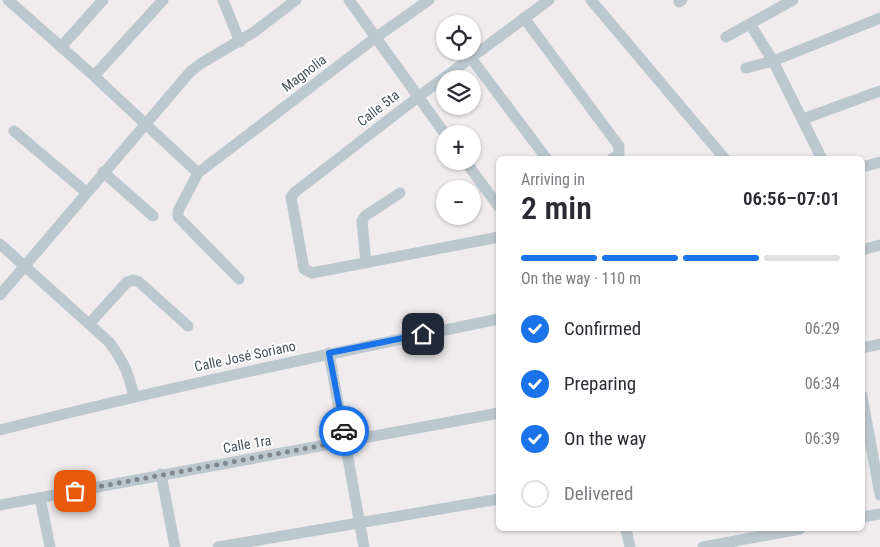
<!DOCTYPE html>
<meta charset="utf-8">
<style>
body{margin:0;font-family:"Roboto Condensed",sans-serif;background:#f2f2f3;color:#2b2b33;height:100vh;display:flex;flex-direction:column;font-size:19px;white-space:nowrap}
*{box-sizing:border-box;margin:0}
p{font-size:16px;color:#7c7c81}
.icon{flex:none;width:28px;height:28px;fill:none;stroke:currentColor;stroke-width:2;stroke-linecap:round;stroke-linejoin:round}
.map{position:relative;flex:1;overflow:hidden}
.side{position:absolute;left:496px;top:156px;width:369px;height:375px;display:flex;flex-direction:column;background:#fff;border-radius:8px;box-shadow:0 1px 4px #0004}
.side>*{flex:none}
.tools{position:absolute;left:436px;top:15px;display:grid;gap:10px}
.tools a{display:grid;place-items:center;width:45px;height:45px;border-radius:50%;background:#fff;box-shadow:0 1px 4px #0004;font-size:25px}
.pin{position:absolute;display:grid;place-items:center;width:42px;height:42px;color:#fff;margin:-21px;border-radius:10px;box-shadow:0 2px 8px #0006}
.courier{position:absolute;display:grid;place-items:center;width:50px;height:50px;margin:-25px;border:4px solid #1a73e8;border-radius:50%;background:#fff;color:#222;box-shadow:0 1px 6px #0007}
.head em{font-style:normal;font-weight:600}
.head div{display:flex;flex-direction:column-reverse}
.head{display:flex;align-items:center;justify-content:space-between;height:85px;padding:0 25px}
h1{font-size:32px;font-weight:600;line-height:38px}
.bar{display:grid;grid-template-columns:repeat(4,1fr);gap:8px 5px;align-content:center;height:60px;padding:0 25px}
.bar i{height:6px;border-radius:4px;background:#e1e1e2}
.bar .on{background:#1a73e8}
.bar p{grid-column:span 4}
ol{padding:0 25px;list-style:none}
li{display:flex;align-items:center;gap:15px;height:55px}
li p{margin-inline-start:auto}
li .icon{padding:5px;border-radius:50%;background:#1a73e8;color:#fff;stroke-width:4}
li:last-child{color:#7c7c81}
li i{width:28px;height:28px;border:2px solid #e1e1e2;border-radius:50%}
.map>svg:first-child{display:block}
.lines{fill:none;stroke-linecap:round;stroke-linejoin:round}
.minor{stroke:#bcc8d0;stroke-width:11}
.done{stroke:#80878e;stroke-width:5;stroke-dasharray:0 9}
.route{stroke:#1a73e8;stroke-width:6}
.labels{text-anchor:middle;stroke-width:4;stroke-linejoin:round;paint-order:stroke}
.street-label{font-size:14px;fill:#44515b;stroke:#fff}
</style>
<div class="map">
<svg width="880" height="547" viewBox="0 0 880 547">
<rect width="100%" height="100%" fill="#f0eced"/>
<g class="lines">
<g class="minor">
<path d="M8,0L94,76L198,173"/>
<path d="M223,0L240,42"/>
<path d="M349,0L445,134"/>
<path d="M591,0L725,159"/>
<path d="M679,2L682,0"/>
<path d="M524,18L619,146V154L612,159"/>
<path d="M750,24L773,61L822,159"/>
<path d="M726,37L793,0"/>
<path d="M61,47L103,0"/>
<path d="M471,58L547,159"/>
<path d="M746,68L773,61L880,18"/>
<path d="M94,76L163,0"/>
<path d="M803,119L880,91"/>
<path d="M14,131L86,192"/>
<path d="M465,161L499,207"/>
<path d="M862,167L880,162"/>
<path d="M103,172L153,216"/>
<path d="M499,237L312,273L304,269L291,197L295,192L418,97L549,0"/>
<path d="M0,244L109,342C124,362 128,372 134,396"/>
<path d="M862,250L880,245"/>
<path d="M366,263L362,221L365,216L400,193"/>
<path d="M239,279L178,217V211L198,173L375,38L429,0"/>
<path d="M0,295L190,72L200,64L254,32L296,0"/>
<path d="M90,323L127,282L133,280L139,282L188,326"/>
<path d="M862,348L880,344"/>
<path d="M329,353L364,547"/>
<path d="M862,396L880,495"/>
<path d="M0,430C165,388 332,353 499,319"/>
<path d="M161,474L175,547"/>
<path d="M40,498L50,547"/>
<path d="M0,505L499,413"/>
<path d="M862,517L880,514"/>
<path d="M626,529L630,547"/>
<path d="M218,547L499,499"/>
<path d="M703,547L800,529"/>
</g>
</g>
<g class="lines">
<path class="done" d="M75,491L346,441L344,431"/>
<path class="route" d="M344,431L329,353L423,334"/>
</g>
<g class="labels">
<g class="street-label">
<text transform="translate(304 73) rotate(-37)" y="5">Magnolia</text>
<text transform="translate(378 108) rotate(-38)" y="5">Calle 5ta</text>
<text transform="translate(245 356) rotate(-12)" y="5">Calle José Soriano</text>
<text transform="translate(247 444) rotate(-10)" y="5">Calle 1ra</text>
</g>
</g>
</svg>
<div class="tools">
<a><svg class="icon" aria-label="locate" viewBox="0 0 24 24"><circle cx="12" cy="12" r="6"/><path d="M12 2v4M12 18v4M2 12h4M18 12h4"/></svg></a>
<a><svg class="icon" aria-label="layers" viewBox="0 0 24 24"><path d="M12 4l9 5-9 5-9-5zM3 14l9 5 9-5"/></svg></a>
<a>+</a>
<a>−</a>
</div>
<div class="pin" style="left:75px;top:491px;background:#ea580c"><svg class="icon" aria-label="bag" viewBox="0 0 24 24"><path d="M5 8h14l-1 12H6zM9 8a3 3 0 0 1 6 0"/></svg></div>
<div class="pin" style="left:423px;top:334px;background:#1f2937"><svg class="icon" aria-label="home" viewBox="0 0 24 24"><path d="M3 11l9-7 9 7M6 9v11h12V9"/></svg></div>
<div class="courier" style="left:344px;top:431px"><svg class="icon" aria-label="car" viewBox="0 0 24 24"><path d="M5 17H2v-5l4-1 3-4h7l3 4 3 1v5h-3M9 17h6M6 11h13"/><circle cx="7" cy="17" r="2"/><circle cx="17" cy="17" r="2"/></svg></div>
<section class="side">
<div class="head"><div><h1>2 min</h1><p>Arriving in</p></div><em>06:56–07:01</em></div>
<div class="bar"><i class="on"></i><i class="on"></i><i class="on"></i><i></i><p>On the way · 110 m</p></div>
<ol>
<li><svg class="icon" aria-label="check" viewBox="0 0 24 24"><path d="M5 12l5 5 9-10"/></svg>Confirmed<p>06:29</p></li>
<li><svg class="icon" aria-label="check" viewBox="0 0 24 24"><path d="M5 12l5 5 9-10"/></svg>Preparing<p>06:34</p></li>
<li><svg class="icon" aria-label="check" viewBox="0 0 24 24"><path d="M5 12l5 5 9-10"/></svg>On the way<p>06:39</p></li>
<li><i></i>Delivered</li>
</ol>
</section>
</div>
